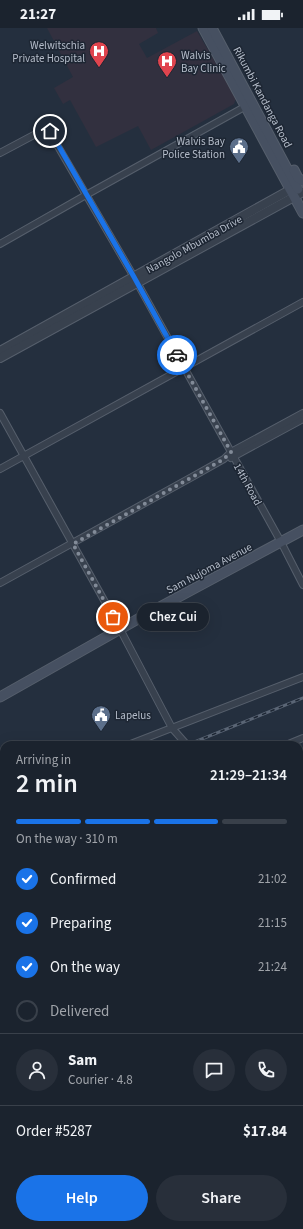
<!DOCTYPE html>
<meta charset="utf-8">
<style>
body{margin:0;font-family:"Source Sans 3",sans-serif;background:#282f3a;color:#f1f3f6;height:100vh;display:flex;flex-direction:column;font-size:15px;white-space:nowrap}
*{box-sizing:border-box;margin:0}
p{font-size:13px;color:#a0a4aa}
.icon{flex:none;width:22px;height:22px;fill:none;stroke:currentColor;stroke-width:2;stroke-linecap:round;stroke-linejoin:round}
.map{position:relative;flex:1;overflow:hidden}
.sheet{position:absolute;left:0px;top:713px;width:303px;height:488px;display:flex;flex-direction:column;background:#1b232e;border-radius:12px 12px 0 0;box-shadow:0 4px 16px #0002,0 0 0 1px #39404a}
.sheet>*{flex:none}
.pin{position:absolute;display:grid;place-items:center;width:34px;height:34px;color:#fff;margin:-17px;border:2px solid #fff;border-radius:50%;box-shadow:0 1px 4px #0007}
.courier{position:absolute;display:grid;place-items:center;width:40px;height:40px;margin:-20px;border:3px solid #1a73e8;border-radius:50%;background:#fff;color:#222;box-shadow:0 1px 5px #0007}
.bubble{position:absolute;height:28px;border-radius:14px;background:#1b232e;box-shadow:0 4px 16px #0002,0 0 0 1px #39404a;font-size:13px;font-weight:600;line-height:28px;text-align:center}
.head em{font-style:normal;font-weight:600}
.head div{display:flex;flex-direction:column-reverse}
.head{display:flex;align-items:center;justify-content:space-between;height:68px;padding:0 16px}
h1{font-size:26px;font-weight:600;line-height:30px}
.bar{display:grid;grid-template-columns:repeat(4,1fr);gap:6px 4px;align-content:center;height:48px;padding:0 16px}
.bar i{height:5px;border-radius:3px;background:#39404a}
.bar .current{background:#1a73e8}
.bar p{grid-column:span 4}
.line{display:flex;align-items:center;gap:10px;padding:0 16px;border-top:1px solid #39404a}
.line div{flex:1}
.round{display:grid;place-items:center;flex:none;width:42px;height:42px;border-radius:21px;background:#282f3a}
ol{padding:0 16px;list-style:none}
li{display:flex;align-items:center;gap:12px;height:44px}
li p{margin-inline-start:auto}
li .icon{padding:4px;border-radius:50%;background:#1a73e8;color:#fff;stroke-width:4}
li:last-child{color:#a0a4aa}
li i{width:22px;height:22px;border:2px solid #39404a;border-radius:50%}
.cta{display:flex;gap:8px;margin-top:auto;padding:8px 16px}
.cta a{flex:1;height:46px;border-radius:24px;background:#1a73e8;color:#fff;font-size:16px;font-weight:600;line-height:46px;text-align:center}
.cta a+a{background:#282f3a;color:#f1f3f6}
.status{display:flex;justify-content:space-between;align-items:center;height:28px;padding:0 20px;background:#1b232e;direction:ltr}
.status svg{height:11px;fill:currentColor}
.map>svg:first-child{display:block}
.medical{fill:#32303f}
.lines{fill:none;stroke-linecap:round;stroke-linejoin:round}
.minor-casing{stroke:#565f6c;stroke-width:8}
.tertiary-casing{stroke:#565f6c;stroke-width:10}
.secondary-casing{stroke:#565f6c;stroke-width:11}
.minor{stroke:#38414e;stroke-width:6}
.tertiary{stroke:#38414e;stroke-width:8}
.secondary{stroke:#465061;stroke-width:9}
.rail-casing{stroke:#5a6575;stroke-width:3}
.rail{stroke:#1d2633;stroke-width:1.5;stroke-dasharray:4.5;stroke-linecap:butt}
.done{stroke:#828b98;stroke-width:4;stroke-dasharray:0 7.2}
.route{stroke:#1a73e8;stroke-width:5}
.labels{text-anchor:middle;stroke-width:3;stroke-linejoin:round;paint-order:stroke}
.poi-label{font-size:11px;fill:#b4bcc9;stroke:#1d2633;text-anchor:end}
.street-label{font-size:11px;fill:#b4bcc9;stroke:#1d2633}
</style>
<div class="status"><b>21:27</b><svg viewBox="0 0 49 12"><path d="M0 12V9h3v3zM5 12V6h3v6zM10 12V3h3v9zM15 12V0h3v12zM26 1h20v11H26zM47 4h2v5h-2z"/></svg></div>
<div class="map">
<svg width="303" height="1201" viewBox="0 0 303 1201">
<rect width="100%" height="100%" fill="#242f3e"/>
<path class="medical" d="M47,0H156L158,5L139,16L147,30L197,3L236,70L234,76L151,122L138,98L96,119L70,72L63,76L54,60L73,49Z"/>
<g class="lines">
<defs>
<g id="minor">
<path d="M0,125L47,100L49,103L134,249L281,514L303,557"/>
<path d="M0,216L86,167L248,77"/>
<path d="M0,385L120,601L172,700L187,717"/>
<path d="M231,430L303,391"/>
<path d="M0,441L303,274"/>
<path d="M0,555L192,449L224,431L231,424L303,385"/>
<path d="M128,717L303,649"/>
<path d="M286,717L303,710"/>
<path d="M0,764L4,771"/>
<path d="M299,767L303,768"/>
<path d="M0,780L4,778"/>
<path d="M0,831L4,830"/>
<path d="M299,955L303,953"/>
<path d="M299,968L303,965"/>
<path d="M299,1087L303,1084"/>
<path d="M0,1165L4,1162"/>
<path d="M0,1183L4,1180"/>
<path d="M139,1201L144,1197"/>
</g>
<g id="tertiary">
<path d="M0,323L295,159"/>
<path d="M0,330L303,164"/>
</g>
<g id="secondary">
<path d="M203,0L303,185"/>
<path d="M212,0L298,161"/>
<path d="M294,142L298,150L303,153"/>
<path d="M0,669L145,587L303,502"/>
</g>
</defs>
<use href="#minor" class="minor-casing"/>
<use href="#tertiary" class="tertiary-casing"/>
<use href="#secondary" class="secondary-casing"/>
<use href="#minor" class="minor"/>
<use href="#tertiary" class="tertiary"/>
<use href="#secondary" class="secondary"/>
<defs>
<g id="rail">
<path d="M187,717L303,670"/>
<path d="M0,802L4,800"/>
</g>
</defs>
<use href="#rail" class="rail-casing"/>
<use href="#rail" class="rail"/>
</g>
<g class="lines">
<path class="done" d="M113,589L73,516L203,443L224,431L231,424L177,327"/>
<path class="route" d="M50,103L134,249L177,327"/>
</g>
<defs>
<symbol id="hospital-pin" viewBox="-11 -11 22 30"><path d="M0 17L-7.5 6A9.5 9.5 0 1 1 7.5 6Z" fill="#e0444e" stroke="#1d2633"/><path d="M-5-5h3v3.5h4V-5h3V5h-3V1.5h-4V5h-3Z" fill="#fff"/></symbol>
<symbol id="civic-pin" viewBox="-11 -11 22 30"><path d="M0 17L-7.5 6A9.5 9.5 0 1 1 7.5 6Z" fill="#5c6f8a" stroke="#1d2633"/><path d="M-.6-6.5H3V-4.5H.6V-3L4-1V1h2V6H-6V1h2V-1L-.6-3ZM-1.2 2.5V6h2.4V2.5Z" fill="#fff"/></symbol>
</defs>
<g fill-rule="evenodd">
<use href="#hospital-pin" x="88" y="12" width="22" height="30"/>
<use href="#hospital-pin" x="156" y="22" width="22" height="30"/>
<use href="#civic-pin" x="228" y="108" width="22" height="30"/>
<use href="#civic-pin" x="90" y="676" width="22" height="30"/>
</g>
<g class="labels">
<g class="poi-label">
<text x="85" y="21">Welwitschia<tspan x="85" dy="13">Private Hospital</tspan></text>
<text x="181" y="31" text-anchor="start">Walvis<tspan x="181" dy="13">Bay Clinic</tspan></text>
<text x="225" y="117">Walvis Bay<tspan x="225" dy="13">Police Station</tspan></text>
<text x="115" y="691" text-anchor="start">Lapelus</text>
</g>
<g class="street-label">
<text transform="translate(263 69) rotate(62)" y="4">Rikumbi Kandanga Road</text>
<text transform="translate(194 216) rotate(-29)" y="4">Nangolo Mbumba Drive</text>
<text transform="translate(248 456) rotate(61)" y="4">14th Road</text>
<text transform="translate(209 540) rotate(-28)" y="4">Sam Nujoma Avenue</text>
</g>
</g>
</svg>
<div class="pin" style="left:113px;top:589px;background:#ea580c"><svg class="icon" aria-label="bag" viewBox="0 0 24 24"><path d="M5 8h14l-1 12H6zM9 8a3 3 0 0 1 6 0"/></svg></div>
<div class="pin" style="left:50px;top:103px;background:#1f2937"><svg class="icon" aria-label="home" viewBox="0 0 24 24"><path d="M3 11l9-7 9 7M6 9v11h12V9"/></svg></div>
<div class="courier" style="left:177px;top:327px"><svg class="icon" aria-label="car" viewBox="0 0 24 24"><path d="M5 17H2v-5l4-1 3-4h7l3 4 3 1v5h-3M9 17h6M6 11h13"/><circle cx="7" cy="17" r="2"/><circle cx="17" cy="17" r="2"/></svg></div>
<div class="bubble" style="left:137px;top:575px;width:72px">Chez Cui</div>
<section class="sheet">
<div class="head"><div><h1>2 min</h1><p>Arriving in</p></div><em>21:29–21:34</em></div>
<div class="bar"><i class="current"></i><i class="current"></i><i class="current"></i><i></i><p>On the way · 310 m</p></div>
<ol>
<li><svg class="icon" aria-label="check" viewBox="0 0 24 24"><path d="M5 12l5 5 9-10"/></svg>Confirmed<p>21:02</p></li>
<li><svg class="icon" aria-label="check" viewBox="0 0 24 24"><path d="M5 12l5 5 9-10"/></svg>Preparing<p>21:15</p></li>
<li><svg class="icon" aria-label="check" viewBox="0 0 24 24"><path d="M5 12l5 5 9-10"/></svg>On the way<p>21:24</p></li>
<li><i></i>Delivered</li>
</ol>
<div class="line" style="height:72px"><a class="round"><svg class="icon" aria-label="person" viewBox="0 0 24 24"><circle cx="12" cy="8" r="4"/><path d="M4 21q1-7 8-7t8 7"/></svg></a><div><b>Sam</b><p>Courier · 4.8</p></div><a class="round"><svg class="icon" aria-label="chat" viewBox="0 0 24 24"><path d="M4 5h16v11H9l-5 4z"/></svg></a><a class="round"><svg class="icon" aria-label="phone" viewBox="0 0 24 24"><path d="M5 4h4l2 5-3 2q2 4 5 5l2-3 5 2v4C11 20 4 13 5 4z"/></svg></a></div>
<div class="line" style="height:52px"><div>Order #5287</div><b>$17.84</b></div>
<div class="cta"><a>Help</a><a>Share</a></div>
</section>
</div>
